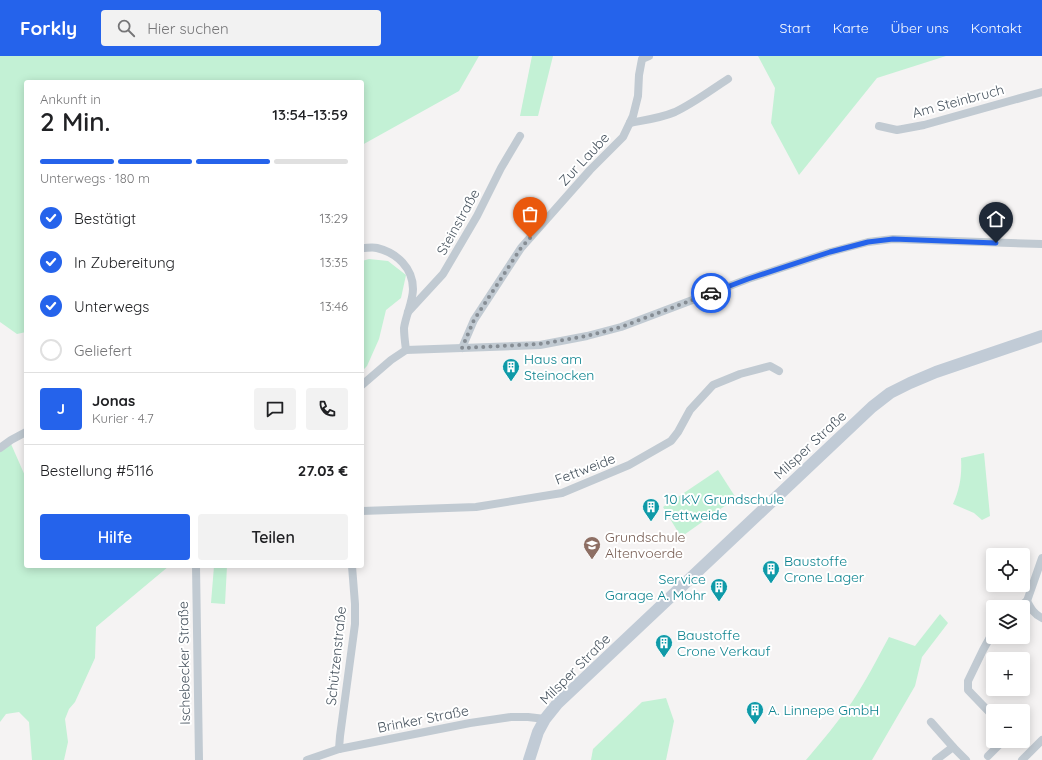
<!DOCTYPE html>
<html lang="de">
<meta charset="utf-8">
<style>
body{margin:0;font-family:Quicksand,sans-serif;background:#f2f2f2;color:#202124;height:100vh;display:flex;flex-direction:column;font-size:15px;white-space:nowrap}
*{box-sizing:border-box;margin:0}
p{font-size:13px;color:#757577}
.icon{flex:none;width:22px;height:22px;fill:none;stroke:currentColor;stroke-width:2;stroke-linecap:round;stroke-linejoin:round}
.map{position:relative;flex:1;overflow:hidden}
.details{position:absolute;left:24px;top:24px;width:340px;height:488px;display:flex;flex-direction:column;background:#fff;border-radius:4px;box-shadow:0 2px 10px #0003}
.details>*{flex:none}
.tools{position:absolute;left:986px;top:492px;display:grid;gap:8px}
.tools a{display:grid;place-items:center;width:44px;height:44px;border-radius:4px;background:#fff;box-shadow:0 2px 10px #0003;font-size:20px}
.pin{position:absolute;display:grid;place-items:center;width:34px;height:34px;color:#fff;margin:-41px -17px;border-radius:50% 50% 50% 0;rotate:-45deg;box-shadow:0 0 4px #0007}
.pin .icon{rotate:45deg}
.courier{position:absolute;display:grid;place-items:center;width:40px;height:40px;margin:-20px;border:3px solid #2563eb;border-radius:50%;background:#fff;color:#222;box-shadow:0 1px 5px #0007}
.headline em{font-style:normal;font-weight:600}
.headline div{display:flex;flex-direction:column-reverse}
.headline{display:flex;align-items:center;justify-content:space-between;height:68px;padding:0 16px}
h1{font-size:26px;font-weight:600;line-height:30px}
.bar{display:grid;grid-template-columns:repeat(4,1fr);gap:6px 4px;align-content:center;height:48px;padding:0 16px}
.bar i{height:5px;border-radius:3px;background:#e0e0e0}
.bar .on{background:#2563eb}
.bar p{grid-column:span 4}
.line{display:flex;align-items:center;gap:10px;padding:0 16px;border-top:1px solid #e0e0e0}
.line div{flex:1}
.round{display:grid;place-items:center;flex:none;width:42px;height:42px;border-radius:4px;background:#f2f2f2}
ol{padding:0 16px;list-style:none}
li{display:flex;align-items:center;gap:12px;height:44px}
li p{margin-inline-start:auto}
li .icon{padding:4px;border-radius:50%;background:#2563eb;color:#fff;stroke-width:4}
li:last-child{color:#757577}
li i{width:22px;height:22px;border:2px solid #e0e0e0;border-radius:50%}
.button{display:flex;gap:8px;margin-top:auto;padding:8px 16px}
.button a{flex:1;height:46px;border-radius:4px;background:#2563eb;color:#fff;font-size:16px;font-weight:600;line-height:46px;text-align:center}
.button a+a{background:#f2f2f2;color:#202124}
header{display:flex;align-items:center;gap:24px;box-sizing:border-box;height:56px;padding:0 20px;background:#2563eb;color:#fff}
header strong{font-size:19px}
nav{display:flex;gap:22px;margin-inline-start:auto;font-size:14px}
.search{width:280px;height:36px;background:#f2f2f2;display:flex;align-items:center;gap:10px;box-sizing:border-box;padding:0 14px;border-radius:4px;color:#757577;font-size:15px}
.map>svg:first-child{display:block}
.green{fill:#c3f1d5}
.lines{fill:none;stroke-linecap:round;stroke-linejoin:round}
.street{stroke:#c1cad2;stroke-width:8}
.secondary{stroke:#c1cbd6;stroke-width:12}
.done{stroke:#868d94;stroke-width:4;stroke-dasharray:0 7.2}
.route{stroke:#2563eb;stroke-width:5}
.labels{text-anchor:middle;stroke-width:4;stroke-linejoin:round;paint-order:stroke}
.street-label{font-size:14px;fill:#4a5661;stroke:#fff}
.culture-label{font-size:14px;fill:#0d838f;stroke:#fff;text-anchor:start}
.education-label{font-size:14px;fill:#785e54;stroke:#fff;text-anchor:start}
</style>
<header>
<strong>Forkly</strong>
<div class="search"><svg class="icon" aria-label="search" viewBox="0 0 24 24"><circle cx="10" cy="10" r="6"/><path d="M15 15l6 6"/></svg>Hier suchen</div>
<nav><a>Start</a><a>Karte</a><a>Über uns</a><a>Kontakt</a></nav>
</header>
<div class="map">
<svg width="1042" height="704" viewBox="0 0 1042 704">
<rect width="100%" height="100%" fill="#f5f3f3"/>
<g class="green">
<path d="M0,0H479L459,35L362,89V26H26V276L17,278L0,266Z"/>
<path d="M532,0H553L538,60H520Z"/>
<path d="M758,0H946L877,22L799,119L771,67L775,32Z"/>
<path d="M369,203L388,205L406,219L401,242L386,254L379,283L367,310L362,315V205Z"/>
<path d="M11,388L26,422V510H169L96,571L95,602L75,646L69,653L65,663L68,686L64,704H32L29,666L19,656L6,658L0,666V395Z"/>
<path d="M984,397L990,460L982,464L974,457L953,448C960,432 962,420 961,402Z"/>
<path d="M718,414L736,442L681,481L663,451Z"/>
<path d="M214,510H227L225,548L211,547Z"/>
<path d="M940,558L948,567L922,601L915,630L872,704H806C822,685 838,666 852,646C866,625 877,603 889,581L915,590Z"/>
<path d="M666,642L674,665L666,704H591L593,693L642,646Z"/>
</g>
<g class="lines">
<g class="street">
<path d="M630,67C645,64 661,62 675,56C694,47 711,34 728,23"/>
<path d="M879,70L897,74L924,69L1042,36"/>
<path d="M362,192C367,192 373,191 377,192C397,197 413,212 413,233C413,245 406,259 404,272C404,279 405,286 406,294"/>
<path d="M408,256L443,218L477,160L501,112L520,80"/>
<path d="M462,292L474,264L521,192L590,114L623,81L633,60L638,40L639,19L642,3L649,0"/>
<path d="M406,294L462,292L540,289L587,280L621,271L748,223L830,196L868,186L893,183L1042,188"/>
<path d="M362,329L391,304L406,294"/>
<path d="M0,392L11,384L26,376"/>
<path d="M362,455L476,451L562,437L629,409L671,385L678,376L690,354L713,329L740,318L770,310L779,315"/>
<path d="M1042,502L1027,545C1031,553 1034,558 1042,562"/>
<path d="M196,510L199,704"/>
<path d="M1019,551L1027,545"/>
<path d="M993,576L983,594L968,625V634L993,660"/>
<path d="M931,666L953,691"/>
<path d="M339,693L340,680L355,568V548L352,510"/>
<path d="M988,700L1003,685"/>
<path d="M307,704L339,693L470,667L511,661H528L545,663"/>
<path d="M936,704L953,691L966,704"/>
<path d="M1022,704L1042,684"/>
</g>
<path class="secondary" d="M529,704L538,676L545,663L557,648L872,351L890,337L910,327L936,316L1042,280"/>
</g>
<g class="lines">
<path class="done" d="M530,182L521,192L474,264L462,292L540,288L587,280L621,271L711,237"/>
<path class="route" d="M711,237L748,223L830,196L868,186L893,183L996,187"/>
</g>
<defs>
<symbol id="building-pin" viewBox="-11 -11 22 30"><path d="M0 17L-7.5 6A9.5 9.5 0 1 1 7.5 6Z" fill="#0f9aa8" stroke="#fff"/><path d="M-4-6H4V6H1V3H-1V6H-4ZM-2.5-4.3h1.7v1.8h-1.7ZM.8-4.3h1.7v1.8H.8ZM-2.5-1h1.7V.8h-1.7ZM.8-1h1.7V.8H.8Z" fill="#fff"/></symbol>
<symbol id="school-pin" viewBox="-11 -11 22 30"><path d="M0 17L-7.5 6A9.5 9.5 0 1 1 7.5 6Z" fill="#8d6e63" stroke="#fff"/><path d="M0-5L7-2L0 1L-7-2ZM-4 1L0 2.5L4 1V4Q0 6-4 4Z" fill="#fff"/></symbol>
</defs>
<g fill-rule="evenodd">
<use href="#building-pin" x="501" y="301" width="20" height="27"/>
<use href="#building-pin" x="641" y="441" width="20" height="27"/>
<use href="#school-pin" x="582" y="479" width="20" height="27"/>
<use href="#building-pin" x="761" y="503" width="20" height="27"/>
<use href="#building-pin" x="709" y="521" width="20" height="27"/>
<use href="#building-pin" x="654" y="577" width="20" height="27"/>
<use href="#building-pin" x="745" y="644" width="20" height="27"/>
</g>
<g class="labels">
<g class="street-label">
<text transform="translate(958 45) rotate(-15)" y="5">Am Steinbruch</text>
<text transform="translate(584 103) rotate(-47)" y="5">Zur Laube</text>
<text transform="translate(458 166) rotate(-61)" y="5">Steinstraße</text>
<text transform="translate(810 389) rotate(-43)" y="5">Milsper Straße</text>
<text transform="translate(585 413) rotate(-21)" y="5">Fettweide</text>
<text transform="translate(336 600) rotate(-84)" y="5">Schützenstraße</text>
<text transform="translate(184 607) rotate(-91)" y="5">Ischebecker Straße</text>
<text transform="translate(575 613) rotate(-45)" y="5">Milsper Straße</text>
<text transform="translate(423 663) rotate(-11)" y="5">Brinker Straße</text>
</g>
<g class="culture-label">
<text x="524" y="308">Haus am<tspan x="524" dy="16">Steinocken</tspan></text>
<text x="664" y="448">10 KV Grundschule<tspan x="664" dy="16">Fettweide</tspan></text>
<text x="784" y="510">Baustoffe<tspan x="784" dy="16">Crone Lager</tspan></text>
<text x="706" y="528" text-anchor="end">Service<tspan x="706" dy="16">Garage A. Mohr</tspan></text>
<text x="677" y="584">Baustoffe<tspan x="677" dy="16">Crone Verkauf</tspan></text>
<text x="768" y="659">A. Linnepe GmbH</text>
</g>
<g class="education-label">
<text x="605" y="486">Grundschule<tspan x="605" dy="16">Altenvoerde</tspan></text>
</g>
</g>
</svg>
<div class="tools">
<a><svg class="icon" aria-label="locate" viewBox="0 0 24 24"><circle cx="12" cy="12" r="6"/><path d="M12 2v4M12 18v4M2 12h4M18 12h4"/></svg></a>
<a><svg class="icon" aria-label="layers" viewBox="0 0 24 24"><path d="M12 4l9 5-9 5-9-5zM3 14l9 5 9-5"/></svg></a>
<a>+</a>
<a>−</a>
</div>
<div class="pin" style="left:530px;top:182px;background:#ea580c"><svg class="icon" aria-label="bag" viewBox="0 0 24 24"><path d="M5 8h14l-1 12H6zM9 8a3 3 0 0 1 6 0"/></svg></div>
<div class="pin" style="left:996px;top:187px;background:#1f2937"><svg class="icon" aria-label="home" viewBox="0 0 24 24"><path d="M3 11l9-7 9 7M6 9v11h12V9"/></svg></div>
<div class="courier" style="left:711px;top:237px"><svg class="icon" aria-label="car" viewBox="0 0 24 24"><path d="M5 17H2v-5l4-1 3-4h7l3 4 3 1v5h-3M9 17h6M6 11h13"/><circle cx="7" cy="17" r="2"/><circle cx="17" cy="17" r="2"/></svg></div>
<section class="details">
<div class="headline"><div><h1>2 Min.</h1><p>Ankunft in</p></div><em>13:54–13:59</em></div>
<div class="bar"><i class="on"></i><i class="on"></i><i class="on"></i><i></i><p>Unterwegs · 180 m</p></div>
<ol>
<li><svg class="icon" aria-label="check" viewBox="0 0 24 24"><path d="M5 12l5 5 9-10"/></svg>Bestätigt<p>13:29</p></li>
<li><svg class="icon" aria-label="check" viewBox="0 0 24 24"><path d="M5 12l5 5 9-10"/></svg>In Zubereitung<p>13:35</p></li>
<li><svg class="icon" aria-label="check" viewBox="0 0 24 24"><path d="M5 12l5 5 9-10"/></svg>Unterwegs<p>13:46</p></li>
<li><i></i>Geliefert</li>
</ol>
<div class="line" style="height:72px"><b class="round" style="background:#2563eb;color:#fff">J</b><div><b>Jonas</b><p>Kurier · 4.7</p></div><a class="round"><svg class="icon" aria-label="chat" viewBox="0 0 24 24"><path d="M4 5h16v11H9l-5 4z"/></svg></a><a class="round"><svg class="icon" aria-label="phone" viewBox="0 0 24 24"><path d="M5 4h4l2 5-3 2q2 4 5 5l2-3 5 2v4C11 20 4 13 5 4z"/></svg></a></div>
<div class="line" style="height:52px"><div>Bestellung #5116</div><b>27.03 €</b></div>
<div class="button"><a>Hilfe</a><a>Teilen</a></div>
</section>
</div>
